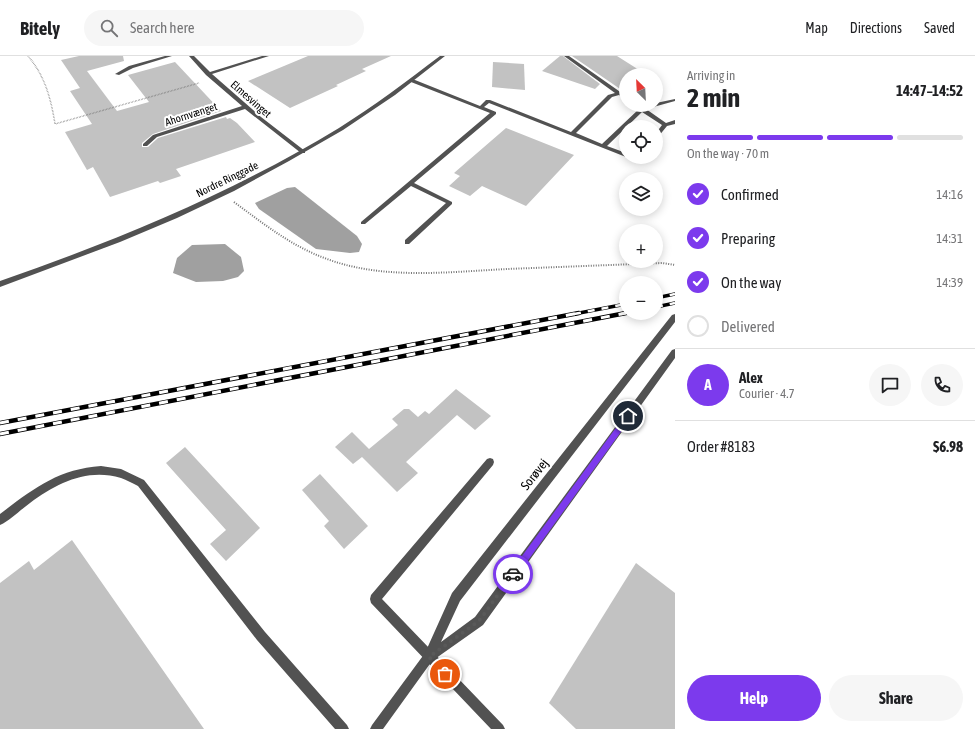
<!DOCTYPE html>
<meta charset="utf-8">
<style>
body{margin:0;font-family:"Asap Condensed",sans-serif;background:#f6f6f6;color:#202124;height:100vh;display:flex;flex-direction:column;font-size:15px;white-space:nowrap}
*{box-sizing:border-box;margin:0}
p{font-size:13px;color:#757577}
.icon{flex:none;width:22px;height:22px;fill:none;stroke:currentColor;stroke-width:2;stroke-linecap:round;stroke-linejoin:round}
.map{position:relative;flex:1;overflow:hidden}
.drawer{display:flex;flex-direction:column;background:#fff;width:300px}
.drawer>*{flex:none}
.needle{width:26px;rotate:336deg}
.controls{position:absolute;left:619px;top:12px;display:grid;gap:8px}
.controls a{display:grid;place-items:center;width:44px;height:44px;border-radius:50%;background:#fff;box-shadow:0 2px 10px #0003;font-size:20px}
.pin{position:absolute;display:grid;place-items:center;width:34px;height:34px;color:#fff;margin:-17px;border:2px solid #fff;border-radius:50%;box-shadow:0 1px 4px #0007}
.courier{position:absolute;display:grid;place-items:center;width:40px;height:40px;margin:-20px;border:3px solid #7c3aed;border-radius:50%;background:#fff;color:#222;box-shadow:0 1px 5px #0007}
.headline em{font-style:normal;font-weight:700}
.headline div{display:flex;flex-direction:column-reverse}
.headline{display:flex;align-items:center;justify-content:space-between;height:68px;padding:0 12px}
h1{font-size:26px;font-weight:700;line-height:30px}
.bar{display:grid;grid-template-columns:repeat(4,1fr);gap:6px 4px;align-content:center;height:48px;padding:0 12px}
.bar i{height:5px;border-radius:3px;background:#e0e0e0}
.bar .current{background:#7c3aed}
.bar p{grid-column:span 4}
.line{display:flex;align-items:center;gap:10px;padding:0 12px;border-top:1px solid #e0e0e0}
.line div{flex:1}
.round{display:grid;place-items:center;flex:none;width:42px;height:42px;border-radius:21px;background:#f6f6f6}
ol{padding:0 12px;list-style:none}
li{display:flex;align-items:center;gap:12px;height:44px}
li p{margin-inline-start:auto}
li .icon{padding:4px;border-radius:50%;background:#7c3aed;color:#fff;stroke-width:4}
li:last-child{color:#757577}
li i{width:22px;height:22px;border:2px solid #e0e0e0;border-radius:50%}
.action{display:flex;gap:8px;margin-top:auto;padding:8px 12px}
.action a{flex:1;height:46px;border-radius:24px;background:#7c3aed;color:#fff;font-size:16px;font-weight:700;line-height:46px;text-align:center}
.action a+a{background:#f6f6f6;color:#202124}
header{display:flex;align-items:center;gap:24px;box-sizing:border-box;height:56px;padding:0 20px;background:#fff;border-bottom:1px solid #e0e0e0}
header strong{font-size:19px}
nav{display:flex;gap:22px;margin-inline-start:auto;font-size:14px}
.search{width:280px;height:36px;background:#f6f6f6;display:flex;align-items:center;gap:10px;box-sizing:border-box;padding:0 14px;border-radius:22px;color:#757577;font-size:15px}
main{display:flex;flex:1;min-height:0}
.map>svg:first-child{display:block}
.water{fill:#a0a0a0}
.building{fill:#c2c2c2}
.lines{fill:none;stroke-linecap:round;stroke-linejoin:round}
.path-far1{stroke:#747474;stroke-width:1.5;stroke-dasharray:0.5 1;stroke-linecap:butt}
.path{stroke:#747474;stroke-width:2;stroke-dasharray:1 1.5;stroke-linecap:butt}
.service{fill:#525252;fill-rule:evenodd}
.minor{fill:#525252;fill-rule:evenodd}
.tertiary{fill:#525252;fill-rule:evenodd}
.rail-far1-casing{stroke:#000;stroke-width:3.5}
.rail-casing{stroke:#000;stroke-width:4.5}
.rail-far1{stroke:#fff;stroke-width:2.5;stroke-dasharray:7;stroke-linecap:butt}
.rail{stroke:#fff;stroke-width:3;stroke-dasharray:9;stroke-linecap:butt}
.route{fill:#7c3aed}
.done{stroke:#595959;stroke-width:4;stroke-dasharray:0 7.2}
.labels{text-anchor:middle;stroke-width:4;stroke-linejoin:round;paint-order:stroke}
.far-street-label{font-size:11px;fill:#000;stroke:#fff}
.street-label{font-size:13px;fill:#000;stroke:#fff}
</style>
<header>
<strong>Bitely</strong>
<div class="search"><svg class="icon" aria-label="search" viewBox="0 0 24 24"><circle cx="10" cy="10" r="6"/><path d="M15 15l6 6"/></svg>Search here</div>
<nav><a>Map</a><a>Directions</a><a>Saved</a></nav>
</header>
<main>
<div class="map">
<svg width="675" height="673" viewBox="0 0 675 673">
<rect width="100%" height="100%" fill="#fff"/>
<g class="water">
<path d="M295,131L357,180L362,188L359,196L350,197L316,193L259,153L255,147L287,132Z"/>
<path d="M225,188L241,201L244,215L238,221L223,225L196,226L173,217L177,202L192,189Z"/>
</g>
<g class="building">
<path d="M79,0H123L124,5L87,15L117,55L149,46L128,19L175,6L221,55L153,78L142,87V91H148L158,82L226,61L227,63L230,62L237,67L255,86L176,113L181,120L160,127L158,125L110,141L93,111L87,114L65,76L92,68L70,35L80,32L61,4Z"/>
<path d="M308,0H391L362,13L366,15L336,29L338,30L290,52L248,25Z"/>
<path d="M560,0H563L600,28L595,33L542,15Z"/>
<path d="M572,0H617L647,19H626V37Z"/>
<path d="M493,6L524,8L525,34L492,31Z"/>
<path d="M506,72L574,99L526,150L482,130L470,140L449,130L460,120L454,117Z"/>
<path d="M456,333L491,360L475,374L457,359L406,406L418,417L397,436L362,401L353,408L335,391L352,376L369,393L398,369L392,363L404,353H409L418,361L425,355L429,358Z"/>
<path d="M185,391L260,472L226,505L210,488L226,474L166,407Z"/>
<path d="M320,418L368,470L344,493L324,470L329,465L302,434Z"/>
<path d="M72,484L204,673H0V527L29,505L34,514Z"/>
<path d="M636,507L675,537V673H576L549,647Z"/>
</g>
<g class="lines">
<path class="path-far1" d="M28,0C45,20 51,43 55,68L199,27"/>
<path class="path" d="M234,146C264,168 291,190 327,203C383,224 448,216 507,213C559,211 610,209 662,207L675,209"/>
<g class="service">
<path d="M564,0H569L626,40V43L619,39L612,41L576,77L602,88L639,53L634,49H639L643,51L656,49V47L675,43V45L646,53L666,67L675,64V68L667,70L658,81L656,82V77L662,69L642,56L607,90L626,97V101L489,47L484,51L496,56V58L414,127L452,146V148L409,188H405V184L446,147L411,130L365,168H361V166L490,57L411,26V24H415L480,50L486,44H490L571,76L608,39L615,37Z"/>
<path d="M628,101H640L635,105Z"/>
<path d="M101,410L121,413L144,424L265,576L347,669L349,673H335L257,584L138,430C132,427 127,424 121,422C87,412 57,427 30,447C20,454 11,464 0,469V458C33,433 58,413 101,410Z"/>
</g>
<g class="minor">
<path d="M165,0H172L133,12L119,19L115,18L129,10Z"/>
<path d="M189,0H194L210,16L262,0H269L212,18L261,61L305,95V97H301L245,53L157,81L147,90H143V88L153,79L242,50L206,19Z"/>
<path d="M490,402L493,403L494,406L493,409L382,543L503,669L505,673H491L371,547L370,543L371,539L487,403Z"/>
</g>
<g class="tertiary">
<path d="M440,0H445L395,39L343,74L289,105L234,135L177,162L120,186L0,231V225C118,184 232,137 339,72C374,50 407,25 440,0Z"/>
<path d="M675,258V266L460,545L441,586L475,561L672,294L675,293V302L483,569L432,605L383,673H370L372,669L425,597L452,537L672,259Z"/>
</g>
<defs>
<g id="rail-far1">
<path d="M656,242L675,238"/>
<path d="M656,251L675,247"/>
<path d="M574,258L626,248"/>
<path d="M621,258L626,257"/>
</g>
<g id="rail">
<path d="M0,367L579,257"/>
<path d="M0,378L626,257"/>
</g>
</defs>
<use href="#rail-far1" class="rail-far1-casing"/>
<use href="#rail" class="rail-casing"/>
<use href="#rail-far1" class="rail-far1"/>
<use href="#rail" class="rail"/>
</g>
<path class="route" d="M628,357L632,360L631,362L516,521H511V515L626,358Z"/>
<g class="lines">
<path class="done" d="M445,618L429,601L479,565L513,518"/>
</g>
<g class="labels">
<g class="far-street-label">
<text transform="translate(251 43) rotate(41)" y="4">Elmesvinget</text>
<text transform="translate(191 58) rotate(-18)" y="4">Ahornvænget</text>
<text transform="translate(227 123) rotate(-26)" y="4">Nordre Ringgade</text>
</g>
<g class="street-label">
<text transform="translate(534 418) rotate(-52)" y="5">Sorøvej</text>
</g>
</g>
</svg>
<div class="controls">
<a><svg class="needle" viewBox="-14 -14 28 28"><path d="M0-13l5 13h-10z" fill="#e53935"/><path d="M0 13l5-13h-10z" fill="#757577"/></svg></a>
<a><svg class="icon" aria-label="locate" viewBox="0 0 24 24"><circle cx="12" cy="12" r="6"/><path d="M12 2v4M12 18v4M2 12h4M18 12h4"/></svg></a>
<a><svg class="icon" aria-label="layers" viewBox="0 0 24 24"><path d="M12 4l9 5-9 5-9-5zM3 14l9 5 9-5"/></svg></a>
<a>+</a>
<a>−</a>
</div>
<div class="pin" style="left:445px;top:618px;background:#ea580c"><svg class="icon" aria-label="bag" viewBox="0 0 24 24"><path d="M5 8h14l-1 12H6zM9 8a3 3 0 0 1 6 0"/></svg></div>
<div class="pin" style="left:628px;top:360px;background:#1f2937"><svg class="icon" aria-label="home" viewBox="0 0 24 24"><path d="M3 11l9-7 9 7M6 9v11h12V9"/></svg></div>
<div class="courier" style="left:513px;top:518px"><svg class="icon" aria-label="car" viewBox="0 0 24 24"><path d="M5 17H2v-5l4-1 3-4h7l3 4 3 1v5h-3M9 17h6M6 11h13"/><circle cx="7" cy="17" r="2"/><circle cx="17" cy="17" r="2"/></svg></div>
</div>
<section class="drawer">
<div class="headline"><div><h1>2 min</h1><p>Arriving in</p></div><em>14:47–14:52</em></div>
<div class="bar"><i class="current"></i><i class="current"></i><i class="current"></i><i></i><p>On the way · 70 m</p></div>
<ol>
<li><svg class="icon" aria-label="check" viewBox="0 0 24 24"><path d="M5 12l5 5 9-10"/></svg>Confirmed<p>14:16</p></li>
<li><svg class="icon" aria-label="check" viewBox="0 0 24 24"><path d="M5 12l5 5 9-10"/></svg>Preparing<p>14:31</p></li>
<li><svg class="icon" aria-label="check" viewBox="0 0 24 24"><path d="M5 12l5 5 9-10"/></svg>On the way<p>14:39</p></li>
<li><i></i>Delivered</li>
</ol>
<div class="line" style="height:72px"><b class="round" style="background:#7c3aed;color:#fff">A</b><div><b>Alex</b><p>Courier · 4.7</p></div><a class="round"><svg class="icon" aria-label="chat" viewBox="0 0 24 24"><path d="M4 5h16v11H9l-5 4z"/></svg></a><a class="round"><svg class="icon" aria-label="phone" viewBox="0 0 24 24"><path d="M5 4h4l2 5-3 2q2 4 5 5l2-3 5 2v4C11 20 4 13 5 4z"/></svg></a></div>
<div class="line" style="height:52px"><div>Order #8183</div><b>$6.98</b></div>
<div class="action"><a>Help</a><a>Share</a></div>
</section>
</main>
